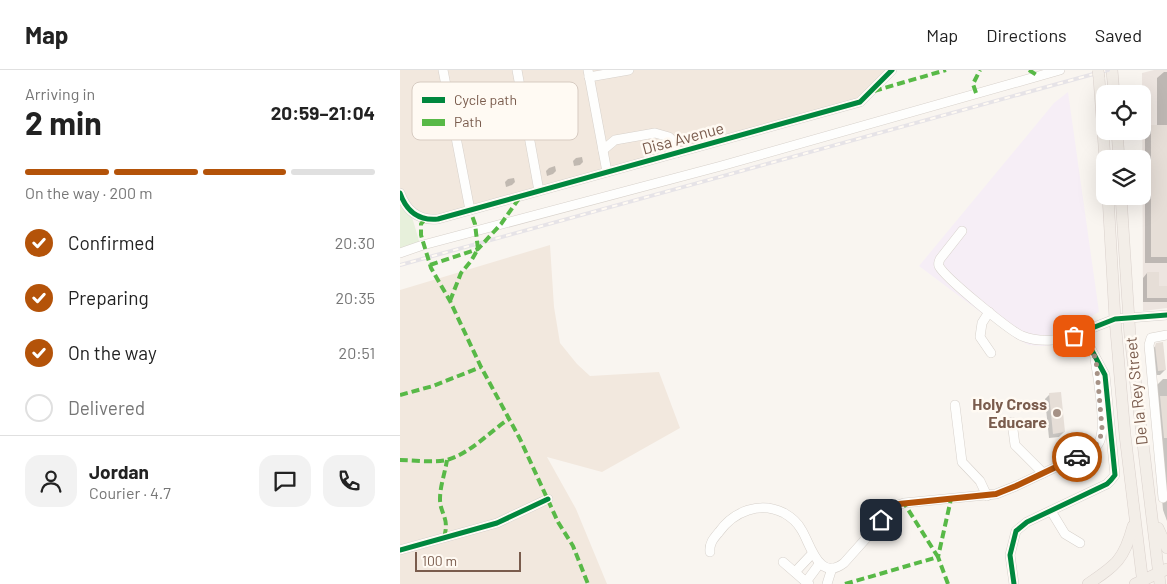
<!DOCTYPE html>
<meta charset="utf-8">
<style>
body{margin:0;font-family:Barlow,sans-serif;background:#f2f2f2;color:#222;height:100vh;display:flex;flex-direction:column;font-size:19px;white-space:nowrap}
*{box-sizing:border-box;margin:0}
p{font-size:16px;color:#767676}
.icon{flex:none;width:28px;height:28px;fill:none;stroke:currentColor;stroke-width:2;stroke-linecap:round;stroke-linejoin:round}
.map{position:relative;flex:1;overflow:hidden}
.panel{display:flex;flex-direction:column;background:#fff;width:400px}
.panel>*{flex:none}
.controls{position:absolute;left:696px;top:15px;display:grid;gap:10px}
.controls a{display:grid;place-items:center;width:55px;height:55px;border-radius:10px;background:#fff;box-shadow:0 5px 20px #0002;font-size:25px}
.scale{position:absolute;left:15px;bottom:12px;width:106px;box-sizing:border-box;padding-left:5px;border:2px solid #7a5c4d;border-top:0;font-size:14px;line-height:18px;white-space:nowrap;color:#7a5c4d;-webkit-text-stroke:4px #fffaf3;paint-order:stroke}
.pin{position:absolute;display:grid;place-items:center;width:42px;height:42px;color:#fff;margin:-21px;border-radius:10px;box-shadow:0 2px 8px #0006}
.courier{position:absolute;display:grid;place-items:center;width:50px;height:50px;margin:-25px;border:4px solid #b45309;border-radius:50%;background:#fff;color:#222;box-shadow:0 1px 6px #0007}
.overview em{font-style:normal;font-weight:700}
.overview div{display:flex;flex-direction:column-reverse}
.overview{display:flex;align-items:center;justify-content:space-between;height:85px;padding:0 25px}
h1{font-size:32px;font-weight:700;line-height:38px}
.bar{display:grid;grid-template-columns:repeat(4,1fr);gap:8px 5px;align-content:center;height:60px;padding:0 25px}
.bar i{height:6px;border-radius:4px;background:#e0e0e0}
.bar .on{background:#b45309}
.bar p{grid-column:span 4}
.line{display:flex;align-items:center;gap:12px;padding:0 25px;border-top:1px solid #e0e0e0}
.line div{flex:1}
.round{display:grid;place-items:center;flex:none;width:52px;height:52px;border-radius:15px;background:#f2f2f2}
ol{padding:0 25px;list-style:none}
li{display:flex;align-items:center;gap:15px;height:55px}
li p{margin-inline-start:auto}
li .icon{padding:5px;border-radius:50%;background:#b45309;color:#fff;stroke-width:4}
li:last-child{color:#767676}
li i{width:28px;height:28px;border:2px solid #e0e0e0;border-radius:50%}
header{display:flex;align-items:center;gap:30px;box-sizing:border-box;height:70px;padding:0 25px;background:#fff;border-bottom:1px solid #e0e0e0}
header strong{font-size:24px}
nav{display:flex;gap:28px;margin-inline-start:auto;font-size:18px}
main{display:flex;flex:1;min-height:0}
.map>svg:first-child{display:block}
.residential{fill:#f2e8de}
.industrial{fill:#ede5e0}
.education{fill:#f6eef6}
.green{fill:#e7f0db}
.shadow{fill:#0003}
.building{fill:#e6ded7}
.lines{fill:none;stroke-linecap:round;stroke-linejoin:round}
.minor-casing{stroke:#d7d1cb;stroke-width:10}
.major-casing{stroke:#dad1cc;stroke-width:12}
.minor{stroke:#fefefd;stroke-width:9}
.major{stroke:#f3eee8;stroke-width:11}
.rail-casing{stroke:#e6e3e7;stroke-width:4}
.rail{stroke:#fffaf3;stroke-width:2;stroke-dasharray:5.5;stroke-linecap:butt}
.major-bridge-casing{stroke:#dad1cc;stroke-width:12;stroke-linecap:butt}
.major-bridge{stroke:#f3eee8;stroke-width:11}
.quiet{stroke:#58b947;stroke-width:4;stroke-dasharray:8 4;stroke-linecap:butt}
.cycleway-casing{stroke:#fffaf3;stroke-width:8}
.cycleway{stroke:#00873e;stroke-width:5}
.done{stroke:#a69286;stroke-width:5;stroke-dasharray:0 9}
.route{stroke:#b45309;stroke-width:6}
.poi-dot{fill:#a69286;stroke:#fffaf3;stroke-width:2}
.labels{text-anchor:middle;stroke-width:5;stroke-linejoin:round;paint-order:stroke}
.street-label{font-size:16px;fill:#7a5c4d;stroke:#fffaf3}
.poi-label{font-size:16px;font-weight:bold;fill:#7a5c4d;stroke:#fffaf3;text-anchor:end}
.key{fill:#fffaf3;stroke:#d7cbc1;stroke-width:1}
.key-label{font-size:14px;fill:#7a5c4d}
</style>
<header>
<strong>Map</strong>
<nav><a>Map</a><a>Directions</a><a>Saved</a></nav>
</header>
<main>
<section class="panel">
<div class="overview"><div><h1>2 min</h1><p>Arriving in</p></div><em>20:59–21:04</em></div>
<div class="bar"><i class="on"></i><i class="on"></i><i class="on"></i><i></i><p>On the way · 200 m</p></div>
<ol>
<li><svg class="icon" aria-label="check" viewBox="0 0 24 24"><path d="M5 12l5 5 9-10"/></svg>Confirmed<p>20:30</p></li>
<li><svg class="icon" aria-label="check" viewBox="0 0 24 24"><path d="M5 12l5 5 9-10"/></svg>Preparing<p>20:35</p></li>
<li><svg class="icon" aria-label="check" viewBox="0 0 24 24"><path d="M5 12l5 5 9-10"/></svg>On the way<p>20:51</p></li>
<li><i></i>Delivered</li>
</ol>
<div class="line" style="height:90px"><a class="round"><svg class="icon" aria-label="person" viewBox="0 0 24 24"><circle cx="12" cy="8" r="4"/><path d="M4 21q1-7 8-7t8 7"/></svg></a><div><b>Jordan</b><p>Courier · 4.7</p></div><a class="round"><svg class="icon" aria-label="chat" viewBox="0 0 24 24"><path d="M4 5h16v11H9l-5 4z"/></svg></a><a class="round"><svg class="icon" aria-label="phone" viewBox="0 0 24 24"><path d="M5 4h4l2 5-3 2q2 4 5 5l2-3 5 2v4C11 20 4 13 5 4z"/></svg></a></div>
</section>
<div class="map">
<svg width="767" height="514" viewBox="0 0 767 514">
<rect width="100%" height="100%" fill="#f9f5f0"/>
<g class="residential">
<path d="M0,0H492L464,30L26,149L0,124Z"/>
<path d="M150,175L154,237L160,273L177,294L190,306L259,302L280,358L202,402L147,387L176,439L207,514H0V220Z"/>
</g>
<path class="industrial" d="M754,0H767V238L743,241L742,3Z"/>
<path class="education" d="M668,22L699,242L670,259L675,273L642,276L629,275L615,268L519,196L654,33Z"/>
<path class="green" d="M0,132L12,147L20,174L0,179Z"/>
<g class="shadow">
<path d="M764,2H767V193H745V63L752,56H757V8Z"/>
<path d="M182,87L183,92L180,95L174,96L173,91L176,88Z"/>
<path d="M155,96L156,101L153,104L147,106L146,101L149,98Z"/>
<path d="M114,108L115,112L112,115L106,117L105,112L108,109Z"/>
<path d="M747,203L758,217H767V232H743V208Z"/>
<path d="M757,275L765,300L760,305H753L752,279Z"/>
<path d="M763,309H767V451L763,440L754,334L756,316Z"/>
<path d="M650,324L664,362L659,367L649,368L645,329Z"/>
</g>
<g class="building">
<rect x="751" y="55" width="16" height="132"/>
<path d="M747,202H759V216H767V228H747Z"/>
<path d="M763,272L766,300L758,301L755,276L756,273Z"/>
<path d="M661,322L665,362L653,364L649,323Z"/>
<path d="M760,326H767V368H764Z"/>
</g>
<g class="lines">
<defs>
<g id="minor">
<path d="M43,0L70,140"/>
<path d="M117,0L139,121"/>
<path d="M188,0L207,102"/>
<path d="M189,7L229,0"/>
<path d="M203,80L215,70L255,63L269,67L273,71L277,83"/>
<path d="M0,123C6,140 18,151 38,149L460,32L492,0"/>
<path d="M562,161L540,189C539,192 538,193 539,196C544,207 610,261 622,266C640,273 665,271 682,262"/>
<path d="M0,183L23,175L321,96L660,0"/>
<path d="M589,242L582,253L580,267L591,283"/>
<path d="M555,335L562,392L580,411L587,426"/>
<path d="M612,352L615,375L643,403"/>
<path d="M763,428L749,275L751,268L767,265"/>
<path d="M651,441L665,464L680,473"/>
<path d="M0,480L97,453L148,429"/>
<path d="M310,482C309,473 314,468 319,462C334,441 360,431 384,443C391,447 397,452 401,459C410,472 418,513 444,493L495,436L504,433L596,424L616,416L690,381C696,377 700,374 701,366C705,351 698,306 695,289"/>
<path d="M383,492L406,512"/>
<path d="M395,502L412,484"/>
<path d="M409,514L406,512L420,493"/>
<path d="M427,514L432,498"/>
<path d="M614,514L610,485L616,461L627,452L707,414L711,410L715,405L705,305L682,262L715,249L767,245"/>
</g>
<g id="major">
<path d="M712,0L714,24"/>
<path d="M699,8L705,89"/>
<path d="M717,61L719,89"/>
<path d="M708,126L715,249L725,365L743,514"/>
<path d="M721,126L730,266L760,514"/>
<path d="M758,458L767,478"/>
<path d="M688,514C716,495 724,490 733,456"/>
<path d="M735,514L767,499"/>
</g>
</defs>
<use href="#minor" class="minor-casing"/>
<use href="#major" class="major-casing"/>
<use href="#minor" class="minor"/>
<use href="#major" class="major"/>
<defs>
<path id="rail" d="M0,195L708,0"/>
</defs>
<use href="#rail" class="rail-casing"/>
<use href="#rail" class="rail"/>
<defs>
<path id="major-bridge" d="M698,0L699,8"/>
</defs>
<use href="#major-bridge" class="major-bridge-casing"/>
<use href="#major-bridge" class="major-bridge"/>
<g class="quiet">
<path d="M629,0L638,6"/>
<path d="M474,21L546,0"/>
<path d="M576,23L573,14L580,0"/>
<path d="M25,149L21,154V165L31,198L50,231L81,297L120,369L158,452L173,476L188,514"/>
<path d="M30,195L78,179L101,154L120,127"/>
<path d="M50,231L61,203L71,191L78,179L75,154L70,140"/>
<path d="M0,325L33,316L81,297"/>
<path d="M0,390C15,390 33,393 47,390C71,383 89,362 109,349"/>
<path d="M44,467C50,448 40,444 40,429C40,416 45,403 47,390"/>
<path d="M445,514L538,487L504,433"/>
<path d="M548,514L538,487L551,429"/>
</g>
<defs>
<g id="cycleway">
<path d="M0,123C6,140 18,151 38,149L460,32L492,0"/>
<path d="M0,480L97,453L148,429"/>
<path d="M614,514L610,485L616,461L627,452L707,414L711,410L715,405L705,305L682,262L715,249L767,245"/>
</g>
</defs>
<use href="#cycleway" class="cycleway-casing"/>
<use href="#cycleway" class="cycleway"/>
</g>
<g class="lines">
<path class="done" d="M674,266L682,262L696,289L702,358C701,375 691,380 677,387"/>
<path class="route" d="M481,450L492,438L499,434L596,424L616,416L677,387"/>
</g>
<circle class="poi-dot" cx="657" cy="343" r="5"/>
<g class="labels">
<g class="street-label">
<text transform="translate(283 68) rotate(-15)" y="6">Disa Avenue</text>
<text transform="translate(736 321) rotate(-96)" y="6">De la Rey Street</text>
</g>
<g class="poi-label">
<text x="647" y="340">Holy Cross<tspan x="647" dy="18">Educare</tspan></text>
</g>
</g>
<rect x="12" y="12" width="166" height="58" rx="8" class="key"/>
<rect x="22" y="27" width="23" height="6" fill="#00873e"/>
<rect x="22" y="49" width="23" height="7" fill="#58b947"/>
<g class="key-label">
<text x="54" y="35">Cycle path</text>
<text x="54" y="57">Path</text>
</g>
</svg>
<div class="controls">
<a><svg class="icon" aria-label="locate" viewBox="0 0 24 24"><circle cx="12" cy="12" r="6"/><path d="M12 2v4M12 18v4M2 12h4M18 12h4"/></svg></a>
<a><svg class="icon" aria-label="layers" viewBox="0 0 24 24"><path d="M12 4l9 5-9 5-9-5zM3 14l9 5 9-5"/></svg></a>
</div>
<div class="scale">100 m</div>
<div class="pin" style="left:674px;top:266px;background:#ea580c"><svg class="icon" aria-label="bag" viewBox="0 0 24 24"><path d="M5 8h14l-1 12H6zM9 8a3 3 0 0 1 6 0"/></svg></div>
<div class="pin" style="left:481px;top:450px;background:#1f2937"><svg class="icon" aria-label="home" viewBox="0 0 24 24"><path d="M3 11l9-7 9 7M6 9v11h12V9"/></svg></div>
<div class="courier" style="left:677px;top:387px"><svg class="icon" aria-label="car" viewBox="0 0 24 24"><path d="M5 17H2v-5l4-1 3-4h7l3 4 3 1v5h-3M9 17h6M6 11h13"/><circle cx="7" cy="17" r="2"/><circle cx="17" cy="17" r="2"/></svg></div>
</div>
</main>
